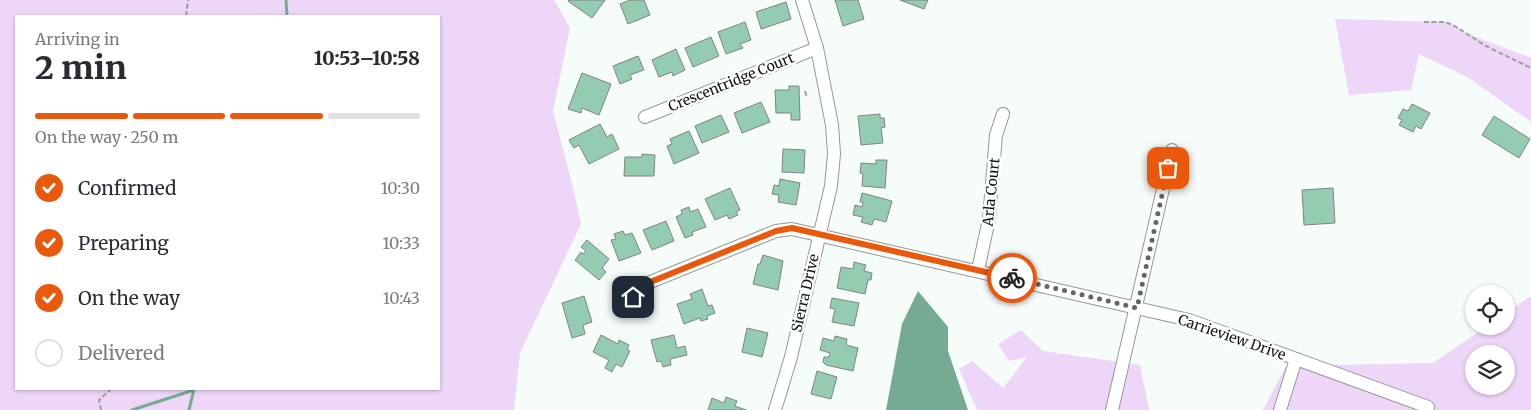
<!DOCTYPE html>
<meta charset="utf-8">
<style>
body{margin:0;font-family:Merriweather,serif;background:#f2f2f3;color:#2b2b33;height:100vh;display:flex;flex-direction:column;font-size:19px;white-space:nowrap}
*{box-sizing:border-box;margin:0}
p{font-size:16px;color:#7c7c81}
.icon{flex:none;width:28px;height:28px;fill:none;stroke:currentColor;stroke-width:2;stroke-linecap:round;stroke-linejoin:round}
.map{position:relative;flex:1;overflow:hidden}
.panel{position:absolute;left:15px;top:15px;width:425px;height:375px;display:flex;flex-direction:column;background:#fff;border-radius:0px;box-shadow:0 1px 4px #0004}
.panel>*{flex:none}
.fabs{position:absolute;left:1465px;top:285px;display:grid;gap:10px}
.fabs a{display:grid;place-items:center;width:50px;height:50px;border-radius:50%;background:#fff;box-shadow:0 1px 4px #0004;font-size:25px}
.pin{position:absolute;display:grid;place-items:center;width:42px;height:42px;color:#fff;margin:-21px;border-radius:10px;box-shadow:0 2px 8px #0006}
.courier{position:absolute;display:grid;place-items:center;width:50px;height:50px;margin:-25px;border:4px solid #ea580c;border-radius:50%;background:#fff;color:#222;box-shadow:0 1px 6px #0007}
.headline em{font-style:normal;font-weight:800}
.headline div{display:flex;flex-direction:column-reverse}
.headline{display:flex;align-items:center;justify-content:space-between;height:85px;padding:0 20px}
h1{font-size:32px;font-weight:800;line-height:38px}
.bar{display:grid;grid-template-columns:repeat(4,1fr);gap:8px 5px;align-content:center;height:60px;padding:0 20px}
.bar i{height:6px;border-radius:4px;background:#e1e1e2}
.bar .on{background:#ea580c}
.bar p{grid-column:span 4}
ol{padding:0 20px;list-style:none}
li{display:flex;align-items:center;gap:15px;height:55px}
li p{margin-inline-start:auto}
li .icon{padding:5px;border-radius:50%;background:#ea580c;color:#fff;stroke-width:4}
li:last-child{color:#7c7c81}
li i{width:28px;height:28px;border:2px solid #e1e1e2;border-radius:50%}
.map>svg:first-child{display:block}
.green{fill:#edd6f8;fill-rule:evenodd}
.water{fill:#74ab92}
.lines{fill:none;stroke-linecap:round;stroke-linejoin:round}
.stream{stroke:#74ab92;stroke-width:3}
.building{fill:#94ccb2;stroke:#808482}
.minor-casing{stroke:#949997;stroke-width:14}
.path{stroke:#9ba09e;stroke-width:2;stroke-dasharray:5 2.5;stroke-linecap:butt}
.minor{stroke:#fff;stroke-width:12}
.done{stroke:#616563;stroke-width:5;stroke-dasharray:0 9}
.route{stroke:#ea580c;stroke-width:6}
.labels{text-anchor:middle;stroke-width:5;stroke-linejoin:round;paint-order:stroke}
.street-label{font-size:14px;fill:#111312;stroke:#fff}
</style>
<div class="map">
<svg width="1531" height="410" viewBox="0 0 1531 410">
<rect width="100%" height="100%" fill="#f6fcf9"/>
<g class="green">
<path d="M0,0H554L570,28L553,111L573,187L581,224L520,353L514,410H0ZM439,16V389H16V16Z"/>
<path d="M1335,19L1445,22L1453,25L1466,33L1531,58V124L1530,121L1469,78L1419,54L1411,90L1349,95Z"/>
<path d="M1531,296V410H1263L1286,366L1433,363L1487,326H1506V313ZM1474,354H1506V386H1474Z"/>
<path d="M1021,330L1043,351L1140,365L1149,410H977L959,369L972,361L1003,388L1027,357L1009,361L998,344Z"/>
</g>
<path class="water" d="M918,291L948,327V351L968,410H886L902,324Z"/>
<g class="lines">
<g class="stream">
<path d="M286,0L287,16"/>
<path d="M132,410L194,390"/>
<path d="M189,410L194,389"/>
</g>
</g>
<g class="building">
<path d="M569,0H605L592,18L568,1Z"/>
<path d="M630,0H644L650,15L628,24L620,4Z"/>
<path d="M835,0H858L864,19L843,26Z"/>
<path d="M900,0H928L924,9Z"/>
<path d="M786,2L791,19L761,29L756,12Z"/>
<path d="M745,22L751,40L740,44L743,48L726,54L718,32Z"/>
<path d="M711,37L719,56L693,67L685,48Z"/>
<path d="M676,49L685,70L673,76L672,72L659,77L652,60Z"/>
<path d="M638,56L644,70L630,75L632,79L620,84L613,66Z"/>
<path d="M582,73L611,84L599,115L582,108L581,113L568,109Z"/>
<path d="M789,86H799L800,120H791V113H776L775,90H789Z"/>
<path d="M761,102L770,122L742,133L734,113Z"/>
<path d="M1412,104L1430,113L1421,129L1416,126L1413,132L1399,125L1402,120L1398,118L1403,109L1408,111Z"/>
<path d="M880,114V118H884L885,127L881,128L883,143L861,145L858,116Z"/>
<path d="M721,115L729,132L702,143L695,126Z"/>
<path d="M1494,116L1530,139L1519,158L1482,135Z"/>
<path d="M600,124L607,137L612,134L619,149L589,164L579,145L574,148L569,140Z"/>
<path d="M689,131L699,153L674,164L667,146L672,144L670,139Z"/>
<path d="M783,149L805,150L804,173L782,172Z"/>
<path d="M642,154L655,155L654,176H624L625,157H642Z"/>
<path d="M876,160H887L885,188L862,186L863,174L860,173L861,163L876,164Z"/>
<path d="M780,179L800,183L796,205L778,202L779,195L772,194L774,185L779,186Z"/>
<path d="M730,188L740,210L736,212L738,215L729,219L727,215L715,220L705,199Z"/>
<path d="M1333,188L1335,223L1304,225L1302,190Z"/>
<path d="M862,193L892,201L886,222L874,219L872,225L861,222L863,217L853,215L855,205L862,207L863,202H860Z"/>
<path d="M689,207L690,212L698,209L706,227L692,232L693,235L685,238L676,217L682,214L681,210Z"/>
<path d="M666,221L674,241L652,250L643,230Z"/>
<path d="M623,231L625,235L632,233L641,253L619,261L611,240L616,239L614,234Z"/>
<path d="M587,240L609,259L602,268L606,272L599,280L575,260L581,252L583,254L586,251L581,247Z"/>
<path d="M763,255L783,261L778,290L753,284L758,264H760Z"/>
<path d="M854,262L866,265L864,271L872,273L871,280H868L865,294L837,288L841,267L853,269Z"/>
<path d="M702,289L708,306L712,305L715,313L707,316L708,319L701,321L700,318L684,324L677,304L692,299L690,294Z"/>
<path d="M584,296L592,322L583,325L585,334L572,338L562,303Z"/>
<path d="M832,298L859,303L854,326L832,322L835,309L830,308Z"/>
<path d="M747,328L768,333L762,357L742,352Z"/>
<path d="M601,335L618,344L619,340L629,345L627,349L630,351L622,367L616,364L612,372L605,368L609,360L593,352Z"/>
<path d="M674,335L677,348L685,346L687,355L670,359L671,365L663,367L661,361L657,362L651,340Z"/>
<path d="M835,336L847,339L846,345L858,348L853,371L826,365L823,362L824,357H829L830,353L820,350L823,338L834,341Z"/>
<path d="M817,371L837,377L831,399L811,394Z"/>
<path d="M726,397L737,401L735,406L746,410H708L712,398L724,403Z"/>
</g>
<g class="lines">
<defs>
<g id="minor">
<path d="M645,117L817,48"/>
<path d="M978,270L989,219L996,135L1003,114"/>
<path d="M633,297L643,285L776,231L792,229L1189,320L1428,407"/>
<path d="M775,410L791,357L831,186L834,154L832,125L817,48L802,0"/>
<path d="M1112,410L1172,150"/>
<path d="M1280,410L1296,359"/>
</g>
</defs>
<use href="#minor" class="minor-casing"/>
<g class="path">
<path d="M186,16L188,0"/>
<path d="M1424,22H1445L1453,25L1486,46L1531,68"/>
<path d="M805,91L807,98"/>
<path d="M101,410L99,400L111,389"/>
</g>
<use href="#minor" class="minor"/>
</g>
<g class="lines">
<path class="done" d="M1012,278L1137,308L1168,168"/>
<path class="route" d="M633,297L643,285L776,231L792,228L1012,278"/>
</g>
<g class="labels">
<g class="street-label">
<text transform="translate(731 82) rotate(-22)" y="5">Crescentridge Court</text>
<text transform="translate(991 192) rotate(-84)" y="5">Arla Court</text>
<text transform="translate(805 293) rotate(-77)" y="5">Sierra Drive</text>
<text transform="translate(1232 337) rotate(19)" y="5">Carrieview Drive</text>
</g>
</g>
</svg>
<div class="fabs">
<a><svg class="icon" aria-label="locate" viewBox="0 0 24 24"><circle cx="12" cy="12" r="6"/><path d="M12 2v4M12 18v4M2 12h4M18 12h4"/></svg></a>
<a><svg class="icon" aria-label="layers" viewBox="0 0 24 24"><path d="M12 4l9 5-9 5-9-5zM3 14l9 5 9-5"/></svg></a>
</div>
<div class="pin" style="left:1168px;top:168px;background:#ea580c"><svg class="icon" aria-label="bag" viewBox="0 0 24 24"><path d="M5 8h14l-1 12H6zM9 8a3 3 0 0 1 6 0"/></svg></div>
<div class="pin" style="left:633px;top:297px;background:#1f2937"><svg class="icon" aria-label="home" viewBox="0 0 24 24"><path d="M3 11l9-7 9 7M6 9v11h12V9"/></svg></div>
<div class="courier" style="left:1012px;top:278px"><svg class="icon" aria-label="bike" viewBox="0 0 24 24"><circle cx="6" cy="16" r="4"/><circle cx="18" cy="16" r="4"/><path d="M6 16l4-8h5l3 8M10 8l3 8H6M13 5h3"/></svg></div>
<section class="panel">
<div class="headline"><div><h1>2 min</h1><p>Arriving in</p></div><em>10:53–10:58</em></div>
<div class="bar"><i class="on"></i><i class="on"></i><i class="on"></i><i></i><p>On the way · 250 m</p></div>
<ol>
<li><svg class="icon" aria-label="check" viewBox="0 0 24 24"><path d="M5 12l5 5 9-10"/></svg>Confirmed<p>10:30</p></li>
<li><svg class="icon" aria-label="check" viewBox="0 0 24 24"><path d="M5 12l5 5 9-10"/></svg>Preparing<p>10:33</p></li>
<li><svg class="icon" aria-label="check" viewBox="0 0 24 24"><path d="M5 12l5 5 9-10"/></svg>On the way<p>10:43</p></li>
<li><i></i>Delivered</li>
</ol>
</section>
</div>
